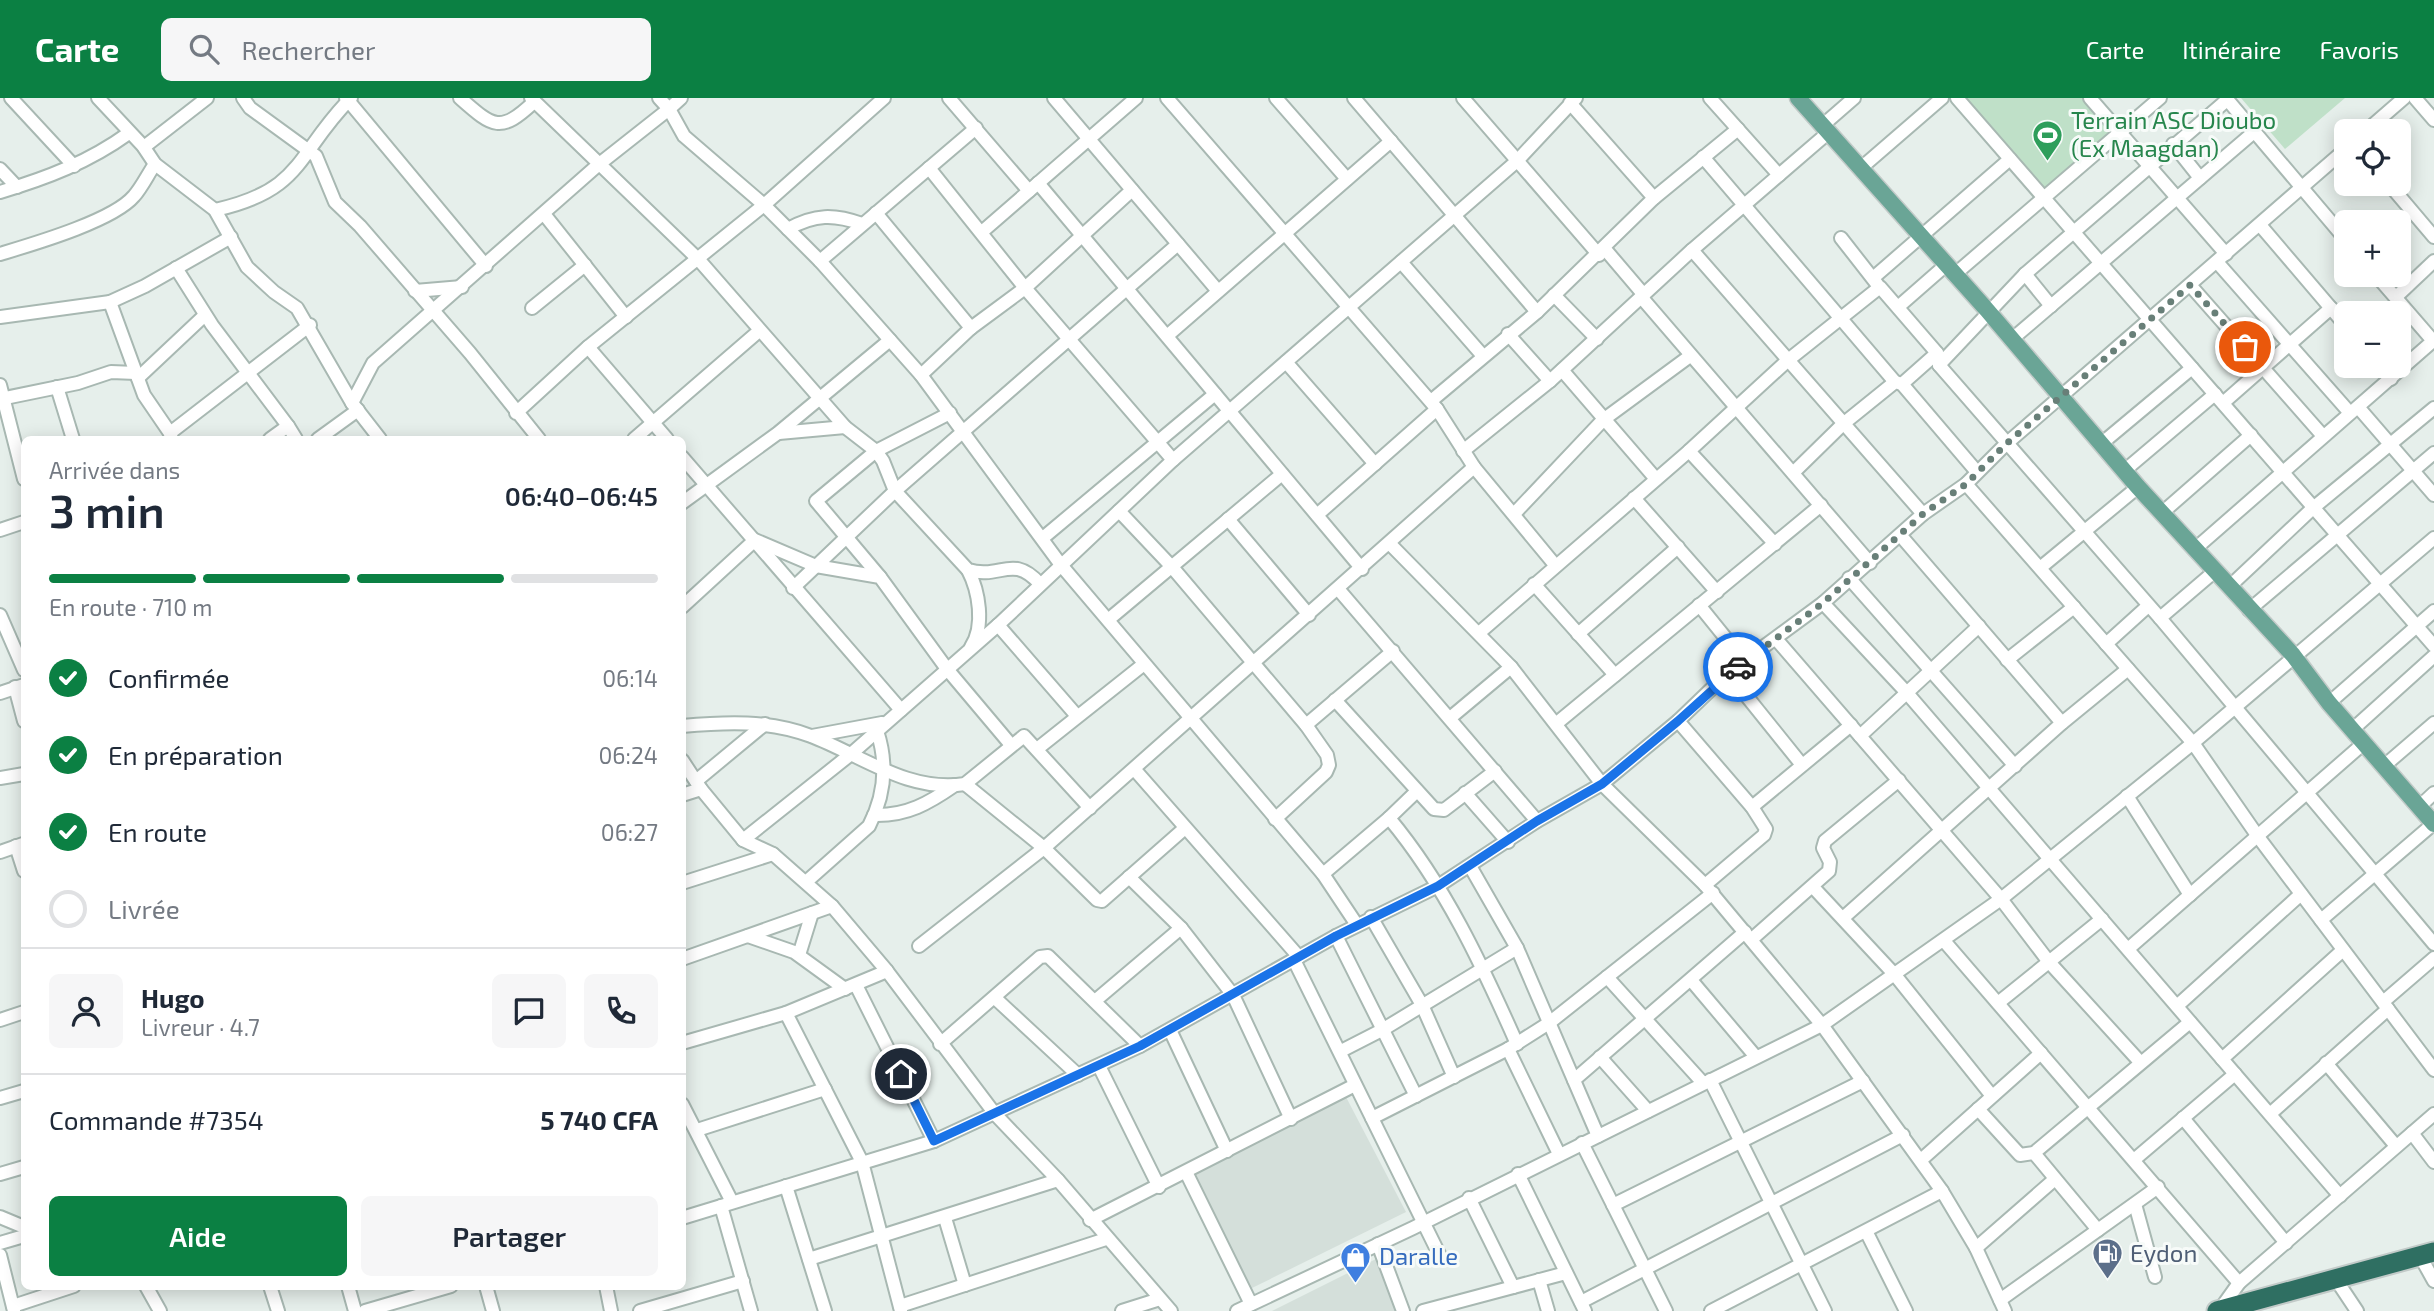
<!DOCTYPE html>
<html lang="fr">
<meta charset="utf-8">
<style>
body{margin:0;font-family:"Exo 2",sans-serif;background:#f6f6f7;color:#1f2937;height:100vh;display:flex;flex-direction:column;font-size:26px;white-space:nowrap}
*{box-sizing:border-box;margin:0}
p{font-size:23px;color:#747a83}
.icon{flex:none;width:38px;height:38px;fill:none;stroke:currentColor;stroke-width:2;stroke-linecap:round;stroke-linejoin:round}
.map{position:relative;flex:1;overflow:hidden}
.side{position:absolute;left:21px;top:338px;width:665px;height:854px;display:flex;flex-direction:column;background:#fff;border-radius:10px;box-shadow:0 4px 18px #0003}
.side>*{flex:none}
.tools{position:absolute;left:2334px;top:21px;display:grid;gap:14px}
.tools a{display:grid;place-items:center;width:77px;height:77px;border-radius:10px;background:#fff;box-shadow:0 4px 18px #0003;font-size:35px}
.pin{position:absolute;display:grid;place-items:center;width:60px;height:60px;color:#fff;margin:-30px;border:4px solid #fff;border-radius:50%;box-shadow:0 2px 7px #0007}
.courier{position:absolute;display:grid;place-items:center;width:70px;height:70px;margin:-35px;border:5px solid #1a73e8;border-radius:50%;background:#fff;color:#222;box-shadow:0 2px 9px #0007}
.head em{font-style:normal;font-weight:600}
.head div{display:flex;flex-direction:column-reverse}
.head{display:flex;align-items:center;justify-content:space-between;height:119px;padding:0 28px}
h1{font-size:46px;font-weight:600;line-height:52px}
.bar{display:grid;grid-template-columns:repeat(4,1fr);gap:10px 7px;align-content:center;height:84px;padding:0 28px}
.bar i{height:9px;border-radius:5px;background:#e0e1e3}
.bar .on{background:#0b8043}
.bar p{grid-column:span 4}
.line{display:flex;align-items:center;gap:18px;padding:0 28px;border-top:2px solid #e0e1e3}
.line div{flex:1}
.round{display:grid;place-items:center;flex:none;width:74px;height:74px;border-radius:10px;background:#f6f6f7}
ol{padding:0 28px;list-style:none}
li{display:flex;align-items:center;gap:21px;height:77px}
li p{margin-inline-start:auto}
li .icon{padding:7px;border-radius:50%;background:#0b8043;color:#fff;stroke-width:4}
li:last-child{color:#747a83}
li i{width:38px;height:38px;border:4px solid #e0e1e3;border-radius:50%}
.primary-button{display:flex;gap:14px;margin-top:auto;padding:14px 28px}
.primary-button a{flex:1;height:80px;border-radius:10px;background:#0b8043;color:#fff;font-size:28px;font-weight:600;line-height:80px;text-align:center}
.primary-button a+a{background:#f6f6f7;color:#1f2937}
header{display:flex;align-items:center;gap:42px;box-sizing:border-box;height:98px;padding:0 35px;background:#0b8043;color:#fff}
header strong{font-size:33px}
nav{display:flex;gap:38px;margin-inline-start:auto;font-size:24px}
.search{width:490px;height:63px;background:#f6f6f7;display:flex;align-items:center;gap:18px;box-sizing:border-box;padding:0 24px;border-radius:10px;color:#747a83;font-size:26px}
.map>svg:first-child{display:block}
.built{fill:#d4dfda}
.green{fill:#bfe0c8}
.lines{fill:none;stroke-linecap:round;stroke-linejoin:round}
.minor-casing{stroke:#a8b8b2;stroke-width:16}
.major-casing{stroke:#c2cac8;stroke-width:19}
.highway-casing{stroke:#c2cac8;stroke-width:23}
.minor{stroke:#fff;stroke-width:12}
.major{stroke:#6aa596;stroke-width:16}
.highway{stroke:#2f6f62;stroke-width:19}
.done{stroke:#687f78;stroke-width:7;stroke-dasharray:0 12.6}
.route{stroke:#1a73e8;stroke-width:9}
.labels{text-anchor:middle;stroke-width:6;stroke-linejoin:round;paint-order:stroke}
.leisure-label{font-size:24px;fill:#27864d;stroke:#f7fbf9;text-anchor:start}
.service-label{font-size:24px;fill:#4e5e75;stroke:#f7fbf9;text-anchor:start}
.shop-label{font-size:24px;fill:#366cbe;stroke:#f7fbf9;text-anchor:start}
</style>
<header>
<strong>Carte</strong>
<div class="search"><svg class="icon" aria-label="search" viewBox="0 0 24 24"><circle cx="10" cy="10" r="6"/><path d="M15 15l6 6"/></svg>Rechercher</div>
<nav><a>Carte</a><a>Itinéraire</a><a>Favoris</a></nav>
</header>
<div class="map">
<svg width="2434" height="1213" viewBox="0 0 2434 1213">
<rect width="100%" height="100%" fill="#e6efeb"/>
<g class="built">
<path d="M1346,999L1406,1114L1252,1190L1194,1077Z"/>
<path d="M1380,1159L1395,1213H1272Z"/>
</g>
<g class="green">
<path d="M1961,0H2085L2114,34L2043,94Z"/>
<path d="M2241,0H2345L2285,51Z"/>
</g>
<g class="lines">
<defs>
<g id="minor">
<path d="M11,0L74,68"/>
<path d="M98,0L143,48L155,66L215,112L247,169L274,194L297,210L352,305L380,341"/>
<path d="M243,0L250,10L316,58L335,104L360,128L470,255L539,341"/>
<path d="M346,0L486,168"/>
<path d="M460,0C493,29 500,36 534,4"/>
<path d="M531,0L699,162L845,329L876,353L883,363L895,393L968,472C1001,482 1012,455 1040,486"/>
<path d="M659,0L669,11L681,0"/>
<path d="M949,0L1029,93"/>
<path d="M1054,0L1218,193"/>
<path d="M1167,0L1437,311L1474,369L1555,467"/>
<path d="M1276,0L1347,81"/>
<path d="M1354,0L1537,214"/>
<path d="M1463,0L1599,157"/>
<path d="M1710,0L1779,77"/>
<path d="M1957,0L2434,548"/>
<path d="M2090,0L2226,156"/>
<path d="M2226,0L2347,143"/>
<path d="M2415,0L2434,22"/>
<path d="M1570,5L1654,100"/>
<path d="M1823,27L1854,0"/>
<path d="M2366,33L2404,0"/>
<path d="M2173,46L2200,80"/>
<path d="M144,49L207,0"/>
<path d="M1703,59L1895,284"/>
<path d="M929,70L1025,190L1173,362"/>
<path d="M1861,70L1942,0"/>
<path d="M0,71L17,89"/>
<path d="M1038,85L1362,471"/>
<path d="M2389,86L2434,139"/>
<path d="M0,94C47,80 89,64 129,35"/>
<path d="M215,112C305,92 296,55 351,0"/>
<path d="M876,115L971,230"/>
<path d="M544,116L626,219"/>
<path d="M2260,127L2347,229"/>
<path d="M788,131C815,116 834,116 862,126"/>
<path d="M983,133L1136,0"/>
<path d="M1841,140L1877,186"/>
<path d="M1604,150L1644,197"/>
<path d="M1692,152L1923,416"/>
<path d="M0,156C33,146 113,123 134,98C142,89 148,76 155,66"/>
<path d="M820,163L976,30"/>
<path d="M1401,164L1483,258"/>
<path d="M2217,164L2350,315"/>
<path d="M176,170L212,227L288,328"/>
<path d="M2025,176L2051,208"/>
<path d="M1954,177L2160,0"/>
<path d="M2376,177L2434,244"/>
<path d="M1873,180L2010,61"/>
<path d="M2190,187L2323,338"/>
<path d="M415,193L462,189"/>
<path d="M1554,197L1597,241"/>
<path d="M2396,199L2434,163"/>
<path d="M1642,200L1870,465"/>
<path d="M110,204L144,297L170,335"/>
<path d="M1898,209L1946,167"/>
<path d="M532,210L585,167"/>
<path d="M0,219L110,204L145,188L231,139"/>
<path d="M1508,236L1550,283"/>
<path d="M1167,238L1391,43"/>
<path d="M2011,242L2254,34"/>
<path d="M588,249L667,341"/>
<path d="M1286,264L1375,366"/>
<path d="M1939,267L2025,176L2227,2"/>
<path d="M2380,268L2391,281"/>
<path d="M1562,272L1656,381"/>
<path d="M921,277L971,230L1025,190L1132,92"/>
<path d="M138,280L205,217"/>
<path d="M1902,286L1977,374"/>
<path d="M0,287L24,381"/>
<path d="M57,289L73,341"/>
<path d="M0,301L78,285L111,274L136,275"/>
<path d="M1431,303L1537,214L1654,100L1738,31"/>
<path d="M352,305L373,265L598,67L669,11L684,38L764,107L820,163L921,277L1061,467L1323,776L1357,827"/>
<path d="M2223,305L2331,210"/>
<path d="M2358,309L2434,397"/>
<path d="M516,315L588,249L764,107L884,0"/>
<path d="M779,335L845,329"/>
<path d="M172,341L170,335L310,227"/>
<path d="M270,341L288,328L296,341"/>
<path d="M318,341L358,312"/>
<path d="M634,341L759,233"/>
<path d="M2101,346L2192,270"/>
<path d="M1463,353L1550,283L1692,152L1829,34"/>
<path d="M1689,353L1775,446"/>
<path d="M682,359L901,612"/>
<path d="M2124,373L2215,296"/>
<path d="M1793,375L1843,326L1895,284L1902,286L1937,255"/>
<path d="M1966,386L2193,645L2259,740L2434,972"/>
<path d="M1634,400L1717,494"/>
<path d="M682,405L778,335L890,242"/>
<path d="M1119,413L1172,469L1306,627L1327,657L1329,667L1326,674L1275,721"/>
<path d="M2163,414L2251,337"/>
<path d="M1514,416L1603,322L1690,258"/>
<path d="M1317,417L1437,311"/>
<path d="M1228,421L1309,517"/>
<path d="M0,432L24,424"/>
<path d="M1901,438L2062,625"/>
<path d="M1044,439L1215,296"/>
<path d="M1390,446L1511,569L1602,686L1705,787L1822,927L1942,1093L1976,1150L2005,1213"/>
<path d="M2195,451L2433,243"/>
<path d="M2040,470L2138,389"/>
<path d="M968,472C979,493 985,528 971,549"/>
<path d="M880,479L816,403L876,353L950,315"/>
<path d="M1849,480L2015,668"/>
<path d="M1534,486L1615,577"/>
<path d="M2229,489L2313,410L2434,310"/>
<path d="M793,490L895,393L1178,146"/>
<path d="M1339,492L1537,723"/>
<path d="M1823,505L1907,595L2340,1098"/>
<path d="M1699,507L1745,564"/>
<path d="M682,509L755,442L816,468L880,479L947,571L1011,647"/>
<path d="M2249,512L2434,355"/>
<path d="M0,517L24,572"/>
<path d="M2160,520L2215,473"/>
<path d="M1108,522L1282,376"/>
<path d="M998,527L1077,618"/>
<path d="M1479,535L1689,353L1787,263L1880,189L1937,255L1939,267L2160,520L2434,846"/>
<path d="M1578,536L1678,449"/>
<path d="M1776,541L2001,801L2049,864L2140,964"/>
<path d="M2106,546L2148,508"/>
<path d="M2007,562L2074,509"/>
<path d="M1728,575L1802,667"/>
<path d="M15,589L24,623"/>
<path d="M0,595L24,587"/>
<path d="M1335,602L1434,711L1444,712L1495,673"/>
<path d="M2329,605L2434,513"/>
<path d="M1450,620L1511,569"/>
<path d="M1678,623L1752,709L1766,731L1764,737L1705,787"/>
<path d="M1557,625L1821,407"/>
<path d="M1306,627L1393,553"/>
<path d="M682,628C726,624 769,622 811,638C861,657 908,695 965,686L1024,638L1090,710"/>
<path d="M2353,631L2434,558"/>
<path d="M812,638L882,625"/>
<path d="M1860,638L1979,528"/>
<path d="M1037,651L1144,566"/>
<path d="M682,662L701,691L743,742L773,756L832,808L887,873L995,1016L1058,1082L1171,1213"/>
<path d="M2384,668L2434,625"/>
<path d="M1135,672L1299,859"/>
<path d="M0,680L24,676"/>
<path d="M696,683L765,626"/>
<path d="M965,686L1044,750L1097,802L1102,803L1185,730"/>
<path d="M1417,693L1389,720C1445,787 1482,867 1517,946"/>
<path d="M1465,695L1508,744"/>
<path d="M682,697L701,691"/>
<path d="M2127,698L2190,797"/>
<path d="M1752,709L1851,627"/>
<path d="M2419,709L2434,695"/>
<path d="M874,717C907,718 929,705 955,687"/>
<path d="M743,742L851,656L998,527L1173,362L1517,63L1576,0"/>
<path d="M16,748L24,773"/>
<path d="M0,754L23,746"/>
<path d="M1470,768L1517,850L1598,1038"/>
<path d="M1323,776L1389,720"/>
<path d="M1129,779L1181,830L1233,897L1291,1021"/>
<path d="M806,784L869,728C885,697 888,666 877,633"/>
<path d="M682,785L773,756"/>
<path d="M1813,789L1895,877L1992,998"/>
<path d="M1371,819L1422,907L1454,979"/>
<path d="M1843,820L2062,625L2128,571"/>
<path d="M2321,822L2433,726"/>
<path d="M748,838L794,854L845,891"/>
<path d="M1336,838L1416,998"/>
<path d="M1752,841L1829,773L1830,764L1823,750L1825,743L1899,682"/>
<path d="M1945,844L2239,1185"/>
<path d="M919,848L1044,750L1474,369"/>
<path d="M2128,851L2364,645"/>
<path d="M799,857L812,815"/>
<path d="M682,861L832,808"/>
<path d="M1294,862L1441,1160"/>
<path d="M1607,879L1703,985"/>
<path d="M1691,882L1756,959"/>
<path d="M856,887L934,1043"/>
<path d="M995,900L1078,977"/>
<path d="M1096,902L1181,830"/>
<path d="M2383,904L2434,860"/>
<path d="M1998,905L2102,821"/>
<path d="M2177,908L2301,796"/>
<path d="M786,915L862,1064L901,1213"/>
<path d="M0,922L24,914"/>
<path d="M1170,932L1227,1053"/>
<path d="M682,945L786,915L887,873"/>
<path d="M940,946L1040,859L1048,858L1140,948"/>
<path d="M1508,951L1559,1056"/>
<path d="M1341,953L1382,932L1517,850"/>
<path d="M1600,959L1648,1013"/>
<path d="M2222,961L2343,852"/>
<path d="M2326,965L2396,1048"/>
<path d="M1099,968L1159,1089"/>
<path d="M1574,982L1745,834"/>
<path d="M1710,982L1825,1213"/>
<path d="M0,1000L24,993"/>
<path d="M682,1006L732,1104"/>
<path d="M1978,1011L2020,1057L2034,1055L2190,924"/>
<path d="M2270,1016L2388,911"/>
<path d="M1372,1020L1508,951L1549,925L1713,795"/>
<path d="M2183,1020L2286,1145"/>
<path d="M697,1032L825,991"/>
<path d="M2412,1035L2434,1064"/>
<path d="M1582,1045L1666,1213"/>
<path d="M2034,1055L2098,1132"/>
<path d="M2135,1061L2235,976"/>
<path d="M1921,1062L2041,955"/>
<path d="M1186,1074L1251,1206"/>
<path d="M0,1076L24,1069"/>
<path d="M1518,1076L1585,1213"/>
<path d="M786,1088L825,1213"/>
<path d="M1469,1100L1513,1189"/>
<path d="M2135,1106L2155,1179"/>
<path d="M1613,1107L1863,983"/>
<path d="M721,1108L751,1213"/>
<path d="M0,1119L24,1129"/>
<path d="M682,1120L934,1043L1140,948L1336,838L1438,788L1537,723L1602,686L1678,623L1728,575L1823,505L1923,416L1966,386L2006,346L2347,50"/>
<path d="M945,1120L965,1187"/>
<path d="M1090,1122L1355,987"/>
<path d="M1867,1135L1906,1213"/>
<path d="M0,1145L24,1138"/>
<path d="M1378,1146L1403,1213"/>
<path d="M1976,1150L2055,1081"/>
<path d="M0,1157L14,1213"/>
<path d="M2420,1158L2434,1183"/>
<path d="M809,1161L1058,1082"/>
<path d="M2335,1180L2357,1213"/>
<path d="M1539,1182L1548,1213"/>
<path d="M146,1188L160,1213"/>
<path d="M270,1188L278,1213"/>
<path d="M348,1188L355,1213"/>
<path d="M486,1188L493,1213"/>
<path d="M606,1188L611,1213"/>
<path d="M2000,1202L2158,1089"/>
<path d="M1581,1204L1903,1037"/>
<path d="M13,1208L74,1188"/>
<path d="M900,1208L1106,1141"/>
<path d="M365,1213L451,1188"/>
<path d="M640,1213L743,1183"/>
<path d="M1122,1213L1160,1201"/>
<path d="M1237,1213L1413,1130L1822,927L2001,801L2193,645L2434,440"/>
<path d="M1423,1213L1566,1175"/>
<path d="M1711,1213L1942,1093"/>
<path d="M2219,1213L2239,1185L2434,1016"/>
</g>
<path id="major" d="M1798,0L1987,212L2138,389L2293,557L2329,605L2434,726"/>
<path id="highway" d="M2217,1213L2434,1154"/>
</defs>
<use href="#minor" class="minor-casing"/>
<use href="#major" class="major-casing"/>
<use href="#highway" class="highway-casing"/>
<use href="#minor" class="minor"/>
<use href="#major" class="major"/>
<use href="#highway" class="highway"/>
</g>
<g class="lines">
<path class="done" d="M1738,569L1823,505L1923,416L1966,386L2006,346L2190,187L2245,249"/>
<path class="route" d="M901,976L934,1043L1140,948L1336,838L1438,788L1537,723L1602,686L1678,623L1738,569"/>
</g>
<defs>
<symbol id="stadium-pin" viewBox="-11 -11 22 30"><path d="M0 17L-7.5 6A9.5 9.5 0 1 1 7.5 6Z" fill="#2e9e5b" stroke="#f7fbf9"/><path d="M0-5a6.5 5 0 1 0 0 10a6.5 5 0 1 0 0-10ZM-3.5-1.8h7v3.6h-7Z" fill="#fff"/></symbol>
<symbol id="fuel-pin" viewBox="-11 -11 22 30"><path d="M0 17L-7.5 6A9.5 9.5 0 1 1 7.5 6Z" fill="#5c6f8a" stroke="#f7fbf9"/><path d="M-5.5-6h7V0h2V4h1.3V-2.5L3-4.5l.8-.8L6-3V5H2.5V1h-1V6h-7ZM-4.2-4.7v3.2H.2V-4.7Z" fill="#fff"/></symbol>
<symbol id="shop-pin" viewBox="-11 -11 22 30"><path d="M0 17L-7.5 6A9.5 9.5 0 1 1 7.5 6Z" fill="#3f7fe0" stroke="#f7fbf9"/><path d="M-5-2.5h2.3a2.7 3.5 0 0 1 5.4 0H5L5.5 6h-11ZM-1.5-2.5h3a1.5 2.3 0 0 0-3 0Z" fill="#fff"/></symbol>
</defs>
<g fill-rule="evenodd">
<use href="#stadium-pin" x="2030" y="20" width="35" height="47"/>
<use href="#fuel-pin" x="2090" y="1138" width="35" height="47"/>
<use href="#shop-pin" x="1338" y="1142" width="35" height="47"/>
</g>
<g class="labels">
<g class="leisure-label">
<text x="2071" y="31">Terrain ASC Dioubo<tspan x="2071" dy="28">(Ex Maagdan)</tspan></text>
</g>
<g class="service-label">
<text x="2130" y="1164">Eydon</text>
</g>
<g class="shop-label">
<text x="1379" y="1167">Daralle</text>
</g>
</g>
</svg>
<div class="tools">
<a><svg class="icon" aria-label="locate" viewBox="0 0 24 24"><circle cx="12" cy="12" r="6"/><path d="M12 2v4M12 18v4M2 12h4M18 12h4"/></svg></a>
<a>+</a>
<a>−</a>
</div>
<div class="pin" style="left:2245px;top:249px;background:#ea580c"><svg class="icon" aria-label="bag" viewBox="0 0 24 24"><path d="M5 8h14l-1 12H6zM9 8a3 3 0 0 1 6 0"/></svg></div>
<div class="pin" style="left:901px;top:976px;background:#1f2937"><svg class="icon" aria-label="home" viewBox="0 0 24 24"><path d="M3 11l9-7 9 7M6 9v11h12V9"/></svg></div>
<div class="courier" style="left:1738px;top:569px"><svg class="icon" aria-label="car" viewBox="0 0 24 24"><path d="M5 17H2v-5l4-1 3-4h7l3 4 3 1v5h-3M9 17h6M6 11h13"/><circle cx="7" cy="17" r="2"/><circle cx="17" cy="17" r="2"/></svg></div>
<section class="side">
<div class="head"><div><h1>3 min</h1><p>Arrivée dans</p></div><em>06:40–06:45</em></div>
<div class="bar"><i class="on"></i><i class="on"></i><i class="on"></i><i></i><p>En route · 710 m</p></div>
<ol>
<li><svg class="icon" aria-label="check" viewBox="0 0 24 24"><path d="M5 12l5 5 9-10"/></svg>Confirmée<p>06:14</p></li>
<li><svg class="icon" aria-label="check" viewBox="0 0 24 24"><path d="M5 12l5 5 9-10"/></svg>En préparation<p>06:24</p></li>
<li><svg class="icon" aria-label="check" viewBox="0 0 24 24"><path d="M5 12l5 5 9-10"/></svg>En route<p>06:27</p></li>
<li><i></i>Livrée</li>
</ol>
<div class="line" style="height:126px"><a class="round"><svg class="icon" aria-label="person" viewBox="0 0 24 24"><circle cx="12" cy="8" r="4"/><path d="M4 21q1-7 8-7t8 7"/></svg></a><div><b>Hugo</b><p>Livreur · 4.7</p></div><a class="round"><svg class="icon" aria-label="chat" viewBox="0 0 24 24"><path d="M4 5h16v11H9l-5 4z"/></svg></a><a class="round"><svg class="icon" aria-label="phone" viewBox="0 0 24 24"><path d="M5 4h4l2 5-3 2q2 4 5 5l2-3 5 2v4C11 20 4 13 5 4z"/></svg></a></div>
<div class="line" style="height:91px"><div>Commande #7354</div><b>5 740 CFA</b></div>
<div class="primary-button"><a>Aide</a><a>Partager</a></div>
</section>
</div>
